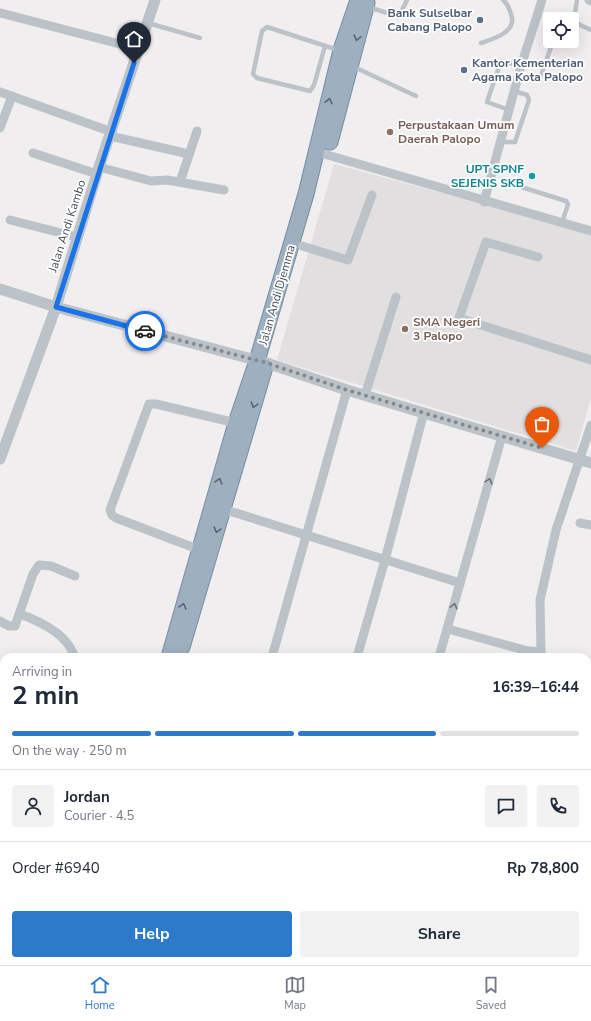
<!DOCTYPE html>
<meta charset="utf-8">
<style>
body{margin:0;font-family:"Nunito Sans",sans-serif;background:#f2f2f3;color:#1f2937;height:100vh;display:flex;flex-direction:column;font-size:15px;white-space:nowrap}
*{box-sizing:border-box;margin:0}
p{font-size:13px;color:#747a83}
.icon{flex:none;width:22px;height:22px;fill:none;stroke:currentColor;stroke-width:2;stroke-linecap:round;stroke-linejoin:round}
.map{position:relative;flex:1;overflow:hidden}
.panel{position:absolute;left:0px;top:653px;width:591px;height:312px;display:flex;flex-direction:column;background:#fff;border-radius:12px 12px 0 0;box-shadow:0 4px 16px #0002}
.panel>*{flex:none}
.controls{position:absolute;left:543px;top:12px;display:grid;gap:8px}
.controls a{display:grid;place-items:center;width:36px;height:36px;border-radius:4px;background:#fff;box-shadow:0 4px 16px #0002;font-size:20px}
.pin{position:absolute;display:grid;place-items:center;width:34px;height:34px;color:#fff;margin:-41px -17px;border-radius:50% 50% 50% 0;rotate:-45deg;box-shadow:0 0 4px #0007}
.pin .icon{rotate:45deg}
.courier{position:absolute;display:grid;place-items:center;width:40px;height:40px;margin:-20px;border:3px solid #1a73e8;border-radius:50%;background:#fff;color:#222;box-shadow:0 1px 5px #0007}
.headline em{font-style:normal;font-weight:700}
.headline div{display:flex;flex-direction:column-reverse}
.headline{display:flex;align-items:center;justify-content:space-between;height:68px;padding:0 12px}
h1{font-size:26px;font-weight:700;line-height:30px}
.bar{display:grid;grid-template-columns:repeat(4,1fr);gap:6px 4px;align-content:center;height:48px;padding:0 12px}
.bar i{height:5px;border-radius:3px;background:#e0e1e3}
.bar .active{background:#2d79ca}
.bar p{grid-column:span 4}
.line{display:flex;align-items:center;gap:10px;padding:0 12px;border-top:1px solid #e0e1e3}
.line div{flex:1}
.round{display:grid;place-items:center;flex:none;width:42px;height:42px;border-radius:4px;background:#f2f2f3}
.primary-button{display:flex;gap:8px;margin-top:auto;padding:8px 12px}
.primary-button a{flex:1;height:46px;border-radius:4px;background:#2d79ca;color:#fff;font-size:16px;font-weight:700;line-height:46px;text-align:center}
.primary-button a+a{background:#f2f2f3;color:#1f2937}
.dock{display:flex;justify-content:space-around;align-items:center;height:56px;border-top:1px solid #e0e1e3;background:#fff;font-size:11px;color:#747a83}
.dock a{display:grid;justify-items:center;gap:2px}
.dock .active{color:#2d79ca}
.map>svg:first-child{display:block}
.commercial{fill:#f9f4e8}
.education{fill:#e1dfdf}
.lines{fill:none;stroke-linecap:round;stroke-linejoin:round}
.river{stroke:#92d5e1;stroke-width:17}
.trunk-casing{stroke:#768da3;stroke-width:17}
.service{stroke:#bbc3c9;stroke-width:4.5}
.minor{stroke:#bbc3c9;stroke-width:9}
.tertiary{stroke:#bbc3c9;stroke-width:11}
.trunk{stroke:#9eb0c0;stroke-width:15}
.oneway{stroke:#59656e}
.oneway2{stroke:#6a747b}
.done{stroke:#83898d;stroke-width:4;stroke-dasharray:0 7.2}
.route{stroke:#1a73e8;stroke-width:5}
.service-dot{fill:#5c6f8a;stroke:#fff;stroke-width:1.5}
.education-dot{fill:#8d6e63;stroke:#fff;stroke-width:1.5}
.culture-dot{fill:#0f9aa8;stroke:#fff;stroke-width:1.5}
.labels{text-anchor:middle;stroke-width:3.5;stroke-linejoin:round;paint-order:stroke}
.service-label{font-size:12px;font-weight:bold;fill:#4e5e75;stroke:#fff;text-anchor:end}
.education-label{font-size:12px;font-weight:bold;fill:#785e54;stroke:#fff;text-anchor:start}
.culture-label{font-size:12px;font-weight:bold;fill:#0d838f;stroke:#fff;text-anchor:end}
.street-label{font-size:12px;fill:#485259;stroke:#fff}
</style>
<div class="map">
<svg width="591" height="965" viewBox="0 0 591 965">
<rect width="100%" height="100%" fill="#f0eeee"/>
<path class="commercial" d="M503,961H550L556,965H500Z"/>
<g class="education">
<path d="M334,164L591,233V398L576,451L277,360Z"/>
<path d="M4,909V961H60L58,965H0V915Z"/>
</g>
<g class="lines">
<g class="river">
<path d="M587,710L591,709"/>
<path d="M257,965L260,961"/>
</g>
<defs>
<g id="trunk">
<path d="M330,142L367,3"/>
<path d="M182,647L265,367"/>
<path d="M169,657L236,423L257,361L306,194L341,50L358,0"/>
<path d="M62,965L63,961"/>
</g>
</defs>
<use href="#trunk" class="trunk-casing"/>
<g class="service">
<path d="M577,0L574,20L580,25L591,30"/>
<path d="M368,7L397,16L401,12L407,0"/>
<path d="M148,23L200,38"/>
<path d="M481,43C493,39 518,32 511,14C509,8 508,4 503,0"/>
<path d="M325,46L314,85L310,91L257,78L253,74L262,31L267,27L338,50"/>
<path d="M352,66L416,96"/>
<path d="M541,76L553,41"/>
<path d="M509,110L487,102L501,61L521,66"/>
<path d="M501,142H515L529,100L527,95L514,91"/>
<path d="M505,182L566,201L568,204L562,223"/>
</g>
<g class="minor">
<path d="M589,0L591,1"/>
<path d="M1,13L139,49"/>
<path d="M0,92L112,132"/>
<path d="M0,128L12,96"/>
<path d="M110,136L189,154"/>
<path d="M317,152L591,231"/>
<path d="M33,153L97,174"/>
<path d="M99,167L151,181L167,180L224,190"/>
<path d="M180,182L197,131"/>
<path d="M484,202L521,66L542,0"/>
<path d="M10,220L77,237"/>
<path d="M302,246L348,260L372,195"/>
<path d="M538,257L486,242L459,318L591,360"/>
<path d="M365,395L396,297"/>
<path d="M223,509L460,583"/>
<path d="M580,523L591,525"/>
<path d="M200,550L116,518L112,515L110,510L149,404H156L236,423"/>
<path d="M20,614C39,621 65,633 73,653L71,657"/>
<path d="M0,621L9,626H15L33,574L39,565L51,566L75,576"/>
<path d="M448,629L528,651L541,652L542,656"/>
<path d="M541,652L540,600L556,530L591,425"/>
<path d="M272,657L347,390"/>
<path d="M357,657L385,560L424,412"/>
<path d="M439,657L502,436"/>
<path d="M587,762L591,760"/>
<path d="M587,814L591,823"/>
<path d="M587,834L591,832"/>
<path d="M0,907L4,902"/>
<path d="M566,961L573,965"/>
<path d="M65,965L76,961"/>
<path d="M434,965L437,961"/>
<path d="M487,965L490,961"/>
</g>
<g class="tertiary">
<path d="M0,289L56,307L267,363L347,390L591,463"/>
<path d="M0,459L56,307L99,167L155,0"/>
</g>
<use href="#trunk" class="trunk"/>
</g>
<defs><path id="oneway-chevron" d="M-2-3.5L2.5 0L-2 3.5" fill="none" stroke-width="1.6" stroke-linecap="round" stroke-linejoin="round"/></defs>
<g class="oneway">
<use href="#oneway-chevron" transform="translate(357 38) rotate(105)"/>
<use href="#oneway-chevron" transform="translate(329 101) rotate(-77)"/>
<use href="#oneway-chevron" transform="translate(254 405) rotate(107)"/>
<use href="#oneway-chevron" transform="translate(219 481) rotate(-74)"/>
<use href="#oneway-chevron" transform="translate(217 530) rotate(106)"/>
<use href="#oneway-chevron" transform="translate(183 606) rotate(-74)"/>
</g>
<g class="oneway2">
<use href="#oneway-chevron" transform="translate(489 481) rotate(-74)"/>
<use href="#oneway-chevron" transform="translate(454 606) rotate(-76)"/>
</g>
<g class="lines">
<path class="done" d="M145,331L267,363L347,390L542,448"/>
<path class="route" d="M134,63L56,307L145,331"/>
</g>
<g class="service-dot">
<circle cx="480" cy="20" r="4"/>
<circle cx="464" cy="70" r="4"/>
</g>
<g class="education-dot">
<circle cx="390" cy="132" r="4"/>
<circle cx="405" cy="329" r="4"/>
</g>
<circle class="culture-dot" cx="532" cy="176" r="4"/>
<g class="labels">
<g class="service-label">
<text x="472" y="17">Bank Sulselbar<tspan x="472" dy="14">Cabang Palopo</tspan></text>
<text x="472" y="67" text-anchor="start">Kantor Kementerian<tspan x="472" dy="14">Agama Kota Palopo</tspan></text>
</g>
<g class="education-label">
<text x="398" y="129">Perpustakaan Umum<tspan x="398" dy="14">Daerah Palopo</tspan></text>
<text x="413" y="326">SMA Negeri<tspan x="413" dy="14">3 Palopo</tspan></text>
</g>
<g class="culture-label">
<text x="524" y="173">UPT SPNF<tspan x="524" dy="14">SEJENIS SKB</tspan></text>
</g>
<g class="street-label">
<text transform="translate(67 226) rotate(-72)" y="4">Jalan Andi Kambo</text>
<text transform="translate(277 295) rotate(-74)" y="4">Jalan Andi Djemma</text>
</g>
</g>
</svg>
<div class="controls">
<a><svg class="icon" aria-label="locate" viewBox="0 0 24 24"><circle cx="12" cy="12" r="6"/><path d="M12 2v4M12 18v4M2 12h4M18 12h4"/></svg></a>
</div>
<div class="pin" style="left:542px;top:448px;background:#ea580c"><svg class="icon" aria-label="bag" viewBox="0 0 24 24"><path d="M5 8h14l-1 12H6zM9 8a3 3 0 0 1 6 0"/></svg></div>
<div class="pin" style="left:134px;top:63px;background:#1f2937"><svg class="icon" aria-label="home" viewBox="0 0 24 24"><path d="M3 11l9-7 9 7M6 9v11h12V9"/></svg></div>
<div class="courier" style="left:145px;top:331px"><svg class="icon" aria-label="car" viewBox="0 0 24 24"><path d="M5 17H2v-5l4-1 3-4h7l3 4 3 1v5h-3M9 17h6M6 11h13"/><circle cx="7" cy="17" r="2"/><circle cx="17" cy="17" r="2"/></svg></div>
<section class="panel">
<div class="headline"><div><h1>2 min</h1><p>Arriving in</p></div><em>16:39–16:44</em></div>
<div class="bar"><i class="active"></i><i class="active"></i><i class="active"></i><i></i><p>On the way · 250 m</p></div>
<div class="line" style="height:72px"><a class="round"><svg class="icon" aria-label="person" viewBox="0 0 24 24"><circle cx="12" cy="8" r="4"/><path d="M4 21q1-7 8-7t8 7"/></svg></a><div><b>Jordan</b><p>Courier · 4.5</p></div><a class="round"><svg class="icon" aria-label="chat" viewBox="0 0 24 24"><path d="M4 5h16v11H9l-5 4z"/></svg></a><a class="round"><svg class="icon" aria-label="phone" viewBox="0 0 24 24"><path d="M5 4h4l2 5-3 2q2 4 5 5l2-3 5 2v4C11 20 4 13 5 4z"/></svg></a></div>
<div class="line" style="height:52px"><div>Order #6940</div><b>Rp 78,800</b></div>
<div class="primary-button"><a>Help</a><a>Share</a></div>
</section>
</div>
<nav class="dock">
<a class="active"><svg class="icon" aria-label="home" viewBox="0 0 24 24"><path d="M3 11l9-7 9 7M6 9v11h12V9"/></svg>Home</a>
<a><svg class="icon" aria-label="map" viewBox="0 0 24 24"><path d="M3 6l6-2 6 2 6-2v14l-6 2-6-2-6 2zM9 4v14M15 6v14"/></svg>Map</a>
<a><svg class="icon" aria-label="saved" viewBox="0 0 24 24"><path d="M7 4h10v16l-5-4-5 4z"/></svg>Saved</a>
</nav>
